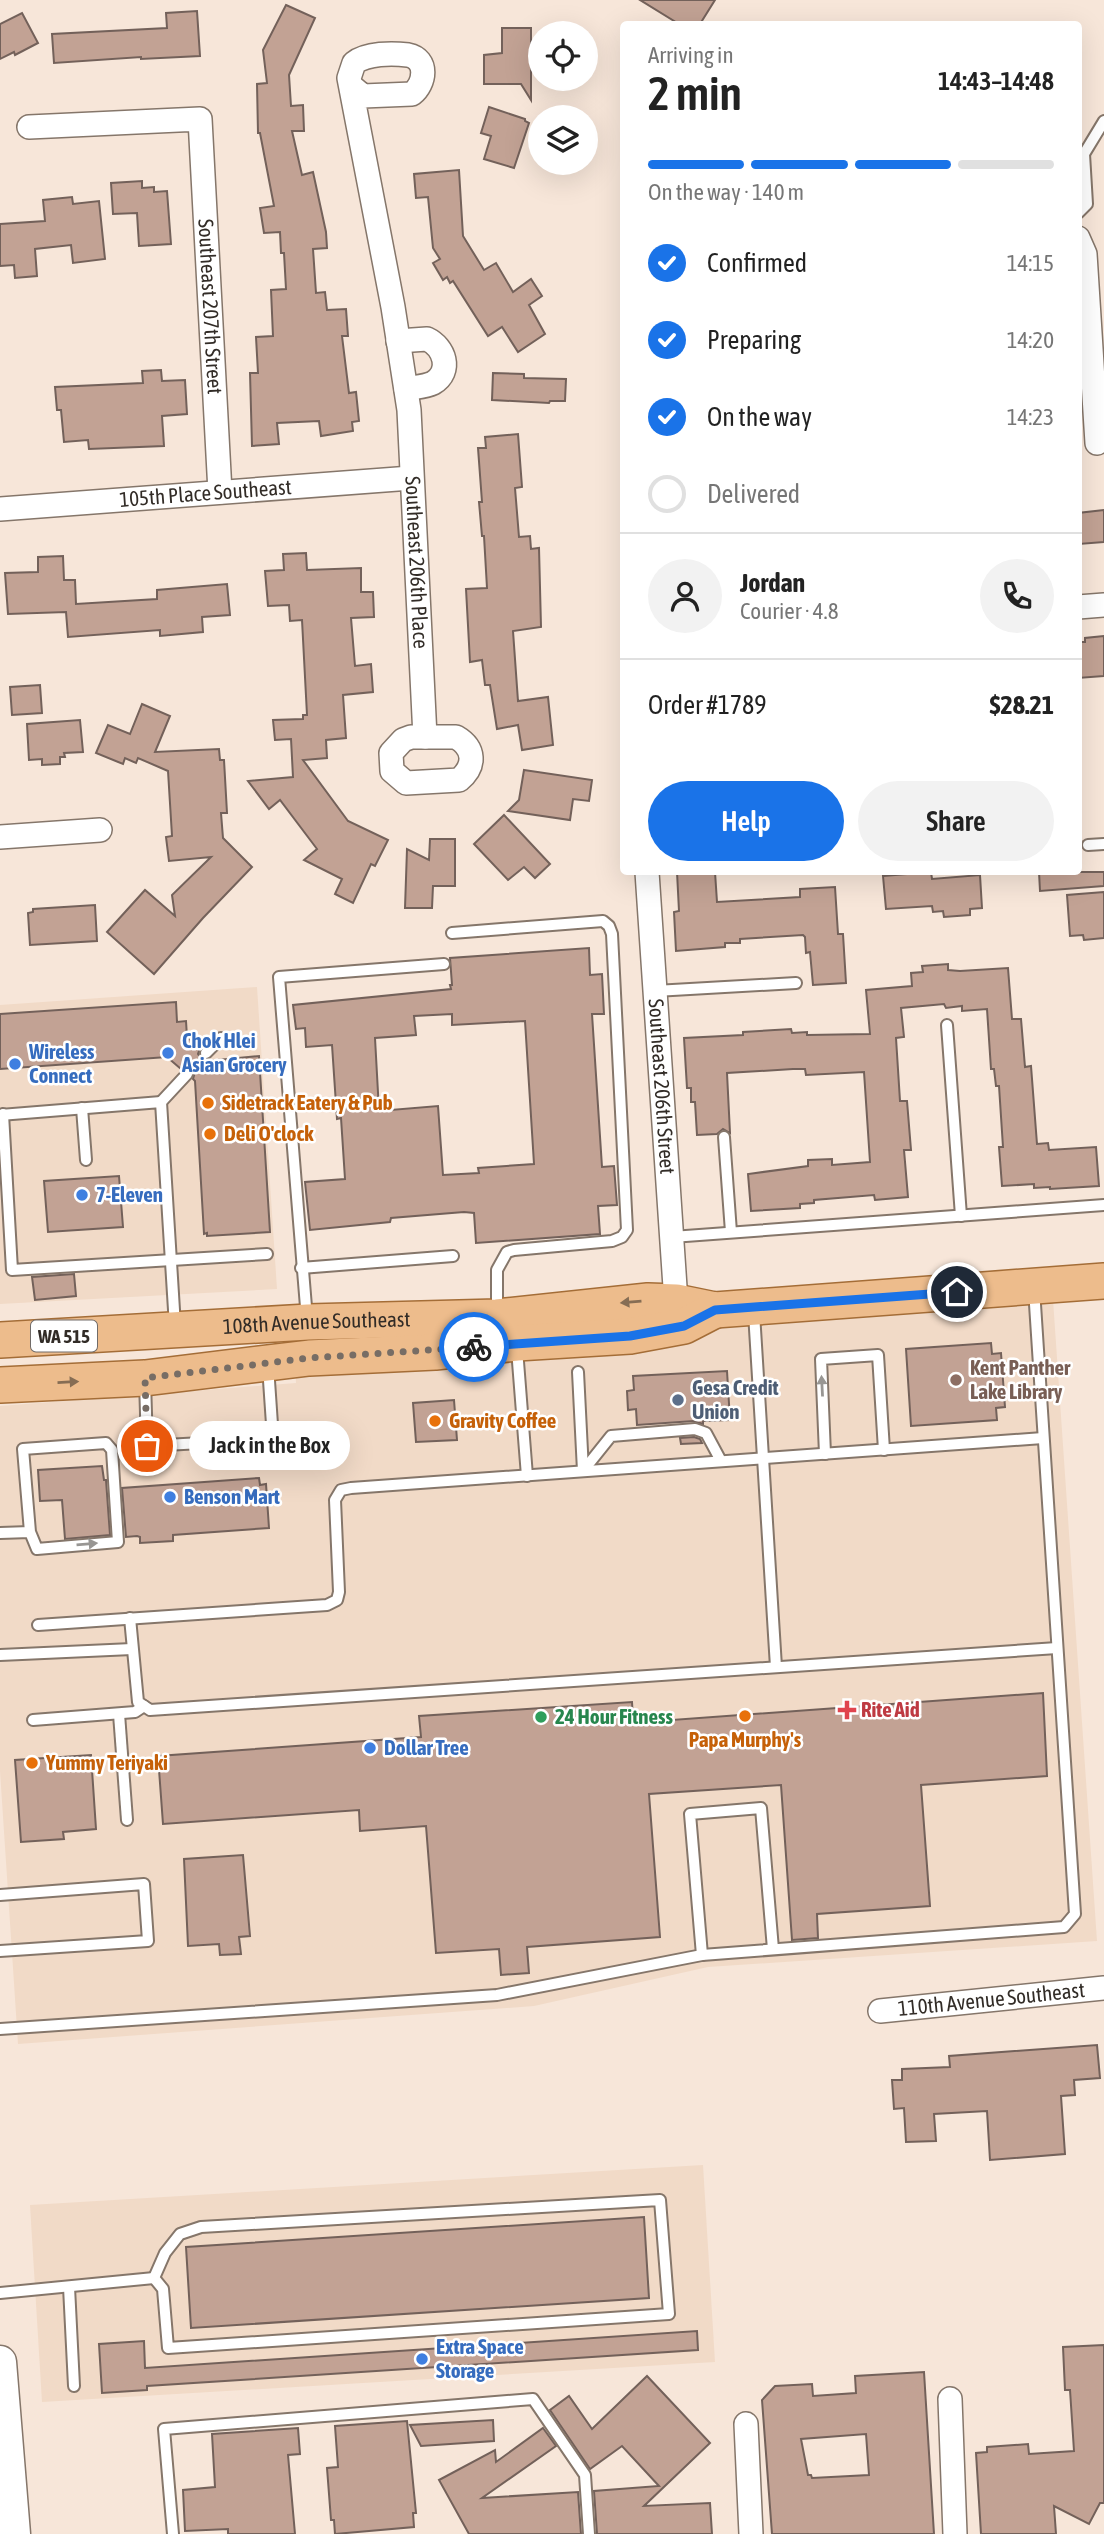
<!DOCTYPE html>
<meta charset="utf-8">
<style>
body{margin:0;font-family:"Asap Condensed",sans-serif;background:#f2f2f2;color:#222;height:100vh;display:flex;flex-direction:column;font-size:26px;white-space:nowrap}
*{box-sizing:border-box;margin:0}
p{font-size:23px;color:#767676}
.icon{flex:none;width:38px;height:38px;fill:none;stroke:currentColor;stroke-width:2;stroke-linecap:round;stroke-linejoin:round}
.map{position:relative;flex:1;overflow:hidden}
.panel{position:absolute;left:620px;top:21px;width:462px;height:854px;display:flex;flex-direction:column;background:#fff;border-radius:7px;box-shadow:0 7px 28px #0002}
.panel>*{flex:none}
.buttons{position:absolute;left:528px;top:21px;display:grid;gap:14px}
.buttons a{display:grid;place-items:center;width:70px;height:70px;border-radius:50%;background:#fff;box-shadow:0 7px 28px #0002;font-size:35px}
.pin{position:absolute;display:grid;place-items:center;width:60px;height:60px;color:#fff;margin:-30px;border:4px solid #fff;border-radius:50%;box-shadow:0 2px 7px #0007}
.courier{position:absolute;display:grid;place-items:center;width:70px;height:70px;margin:-35px;border:5px solid #1a73e8;border-radius:50%;background:#fff;color:#222;box-shadow:0 2px 9px #0007}
.bubble{position:absolute;height:49px;border-radius:24px;background:#fff;box-shadow:0 7px 28px #0002;font-size:23px;font-weight:600;line-height:49px;text-align:center}
.headline em{font-style:normal;font-weight:600}
.headline div{display:flex;flex-direction:column-reverse}
.headline{display:flex;align-items:center;justify-content:space-between;height:119px;padding:0 28px}
h1{font-size:46px;font-weight:600;line-height:52px}
.bar{display:grid;grid-template-columns:repeat(4,1fr);gap:10px 7px;align-content:center;height:84px;padding:0 28px}
.bar i{height:9px;border-radius:5px;background:#e0e0e0}
.bar .on{background:#1a73e8}
.bar p{grid-column:span 4}
.line{display:flex;align-items:center;gap:18px;padding:0 28px;border-top:2px solid #e0e0e0}
.line div{flex:1}
.round{display:grid;place-items:center;flex:none;width:74px;height:74px;border-radius:37px;background:#f2f2f2}
ol{padding:0 28px;list-style:none}
li{display:flex;align-items:center;gap:21px;height:77px}
li p{margin-inline-start:auto}
li .icon{padding:7px;border-radius:50%;background:#1a73e8;color:#fff;stroke-width:4}
li:last-child{color:#767676}
li i{width:38px;height:38px;border:4px solid #e0e0e0;border-radius:50%}
.action{display:flex;gap:14px;margin-top:auto;padding:14px 28px}
.action a{flex:1;height:80px;border-radius:42px;background:#1a73e8;color:#fff;font-size:28px;font-weight:600;line-height:80px;text-align:center}
.action a+a{background:#f2f2f2;color:#222}
.map>svg:first-child{display:block}
.built{fill:#f1dac7}
.building{fill:#c2a294;stroke:#73615a;stroke-width:2;fill-rule:evenodd}
.lines{fill:none;stroke-linecap:round;stroke-linejoin:round}
.service-casing{stroke:#85766a;stroke-width:14}
.minor-casing{stroke:#85766a;stroke-width:26}
.secondary-casing{stroke:#85766a;stroke-width:35}
.primary-casing{stroke:#a46d37;stroke-width:38}
.service{stroke:#fff;stroke-width:10}
.minor{stroke:#fff;stroke-width:23}
.secondary{stroke:#fff;stroke-width:32}
.primary{stroke:#edbc8c;stroke-width:35}
.oneway{fill:#866d54}
.oneway2{fill:#989693}
.done{stroke:#776d65;stroke-width:7;stroke-dasharray:0 12.6}
.route{stroke:#1a73e8;stroke-width:9}
.shop-dot{fill:#3f7fe0;stroke:#fff;stroke-width:2.5}
.food-dot{fill:#e8710a;stroke:#fff;stroke-width:2.5}
.education-dot{fill:#8d6e63;stroke:#fff;stroke-width:2.5}
.service-dot{fill:#5c6f8a;stroke:#fff;stroke-width:2.5}
.health-dot{fill:#e0444e;stroke:#fff;stroke-width:2.5}
.leisure-dot{fill:#2e9e5b;stroke:#fff;stroke-width:2.5}
.labels{text-anchor:middle;stroke-width:5;stroke-linejoin:round;paint-order:stroke}
.shield{fill:#fff;stroke:#706b68;stroke-width:2}
.shield-label{font-size:19px;font-weight:bold;fill:#322c27}
.street-label{font-size:21px;fill:#322c27;stroke:#fff}
.shop-label{font-size:21px;font-weight:bold;fill:#366cbe;stroke:#fff;text-anchor:start}
.food-label{font-size:21px;font-weight:bold;fill:#c56008;stroke:#fff;text-anchor:start}
.education-label{font-size:21px;font-weight:bold;fill:#785e54;stroke:#fff;text-anchor:start}
.service-label{font-size:21px;font-weight:bold;fill:#4e5e75;stroke:#fff;text-anchor:start}
.health-label{font-size:21px;font-weight:bold;fill:#be3a42;stroke:#fff;text-anchor:start}
.leisure-label{font-size:21px;font-weight:bold;fill:#27864d;stroke:#fff;text-anchor:start}
</style>
<div class="map">
<svg width="1104" height="2534" viewBox="0 0 1104 2534">
<rect width="100%" height="100%" fill="#f7e6d9"/>
<g class="built">
<path d="M257,987L277,1289L0,1304V1005Z"/>
<path d="M1052,1285L1097,1941L708,1967L534,2006L18,2044L0,1771V1406L296,1383L294,1339Z"/>
<path d="M703,2165L715,2362L42,2402L30,2205Z"/>
</g>
<g class="building">
<path d="M640,0H715L700,24H679Z"/>
<path d="M286,5L315,18L289,75L291,106L303,105L304,131H292L302,175L313,172L326,232L327,248L313,249L316,293L325,292L327,310L346,309L348,336H342L349,393L356,392L359,421L352,422L353,431L321,436L319,421L277,423L279,444L252,446L250,373H258L256,337L273,336L271,290L286,289L284,253H281L280,232L264,233L260,208L274,206L260,133H258L257,84L267,83L263,50Z"/>
<path d="M197,11L200,56L141,59V57L54,63L52,34L167,28L166,13Z"/>
<path d="M22,13L38,43L15,55L14,52L0,59V24Z"/>
<path d="M502,28H531V100L521,84H484V55L502,53Z"/>
<path d="M489,107L525,119V121L529,123L514,168L484,159L491,136L481,133Z"/>
<path d="M459,170L463,236L484,270L496,263L513,292L531,279L542,296L529,305L545,334L518,352L502,327L488,336L453,281L450,283L447,277L443,280L433,263L440,259L433,248L428,197L416,198L414,174Z"/>
<path d="M142,181V188L154,187V192L167,191L171,244L139,246L137,213L113,214L111,183Z"/>
<path d="M72,197L73,204L99,201L105,259L73,263L71,245L35,249L37,276L15,278L14,265L0,266V224L45,221L43,200Z"/>
<path d="M161,370L162,381L185,380L187,414L162,416L164,446L89,449L88,440L64,442L61,410H57L55,387L143,383L142,371Z"/>
<path d="M493,373L524,374V378L566,379L565,401H550L549,403L492,400Z"/>
<path d="M518,434L522,487L515,488L519,537L530,536L531,549L539,548L541,627L513,631L518,701L548,697L553,745L522,750L518,725L497,729L490,685H485L482,660L470,662L466,589L487,588L484,536H482L479,502H482L478,448H486L485,437Z"/>
<path d="M1104,510V542L1079,544L1078,513Z"/>
<path d="M306,553L307,570L361,568V592H373L374,617L351,618L355,666L371,664L373,692L343,695L346,738L326,740L327,758L303,760L348,821L388,840L375,866L371,864L353,903L335,894L342,879L304,860L317,849L280,800L269,809L248,781L293,777L291,739L275,740L273,720L303,719V715H307L302,620L290,621L289,605L268,606L265,571L284,570L283,554Z"/>
<path d="M63,556L64,580H75L76,604L157,599V590L227,584L230,615L202,617L203,632L160,636V630L68,637L66,612L8,614L5,573L38,572V557Z"/>
<path d="M1104,636V676L1078,678V642H1085V638Z"/>
<path d="M40,685L42,713L12,715L10,687Z"/>
<path d="M142,704L170,716L155,752L219,749L220,760H224L227,813H221L223,838L252,867L203,918L154,974L107,932L145,890L175,916L172,895L211,857L169,861L166,837L172,836L168,771L138,758L136,763L125,758L123,764L96,753L108,725L130,734Z"/>
<path d="M80,720L83,752L64,753L65,757H60V764L42,765V759L29,760L27,724Z"/>
<path d="M524,770L592,780L589,801L573,799L570,820L508,811L519,800Z"/>
<path d="M504,815L550,864L535,878L524,867L508,880L474,844Z"/>
<path d="M430,839H455V886H433L432,908H405L407,849L429,860Z"/>
<path d="M677,872H715L717,902L800,897V889L835,887L838,934H843L846,983L813,985L810,952L806,953L805,937L803,935L740,939V943H725V947L676,951L674,912L679,911Z"/>
<path d="M931,872L932,879L980,875L982,908L970,909V915L944,917L943,911L933,912L932,906L886,909L883,876Z"/>
<path d="M1039,872H1104V886L1040,891Z"/>
<path d="M1104,892V938L1084,940L1083,935L1070,936L1067,895Z"/>
<path d="M95,905L97,941L30,945L28,913L33,912V909Z"/>
<path d="M589,948L590,975L602,974L604,1014H592L602,1167L614,1166L617,1205L598,1206L600,1234L476,1243L474,1213L464,1212L391,1218L390,1222L310,1230L305,1182L345,1179L341,1118L337,1119L332,1045L306,1047L305,1028L296,1029L293,1005L451,989L450,985H452L450,958ZM452,1014V1025L525,1021L534,1164L478,1168L479,1173L443,1175L438,1106L379,1111L375,1038L416,1035L414,1016Z"/>
<path d="M948,964V970L960,971L1008,968L1012,1019H1021L1025,1067L1031,1066L1037,1144L1048,1143L1049,1150L1096,1147L1099,1186L1050,1189V1187L1034,1188V1184L1002,1186L999,1147H1003L999,1086H996L994,1069H991L987,1009L962,1011V1006L946,1008L944,1004L901,1008L904,1037L896,1038L900,1101H907L911,1150H904L908,1197L875,1200L874,1195L814,1200V1203L800,1204V1208L751,1211L748,1174L808,1166V1160L832,1159V1165L870,1162L864,1072L806,1075L805,1069H793L727,1073L730,1133L723,1129L717,1134L697,1135L695,1102H691V1088H687L684,1038L743,1035V1032L791,1029L792,1033L807,1032V1035L870,1034L866,990L912,986L911,973L923,972L922,966Z"/>
<path d="M176,1002L177,1022L186,1021L187,1037L200,1048L198,1054L201,1059L207,1061L259,1056L270,1232L207,1236V1233L204,1234L195,1081L193,1079L195,1072L192,1068L185,1066L181,1069L167,1057L0,1069V1014Z"/>
<path d="M119,1176L123,1227L48,1232L44,1181Z"/>
<path d="M74,1274L76,1296L35,1300L32,1277Z"/>
<path d="M991,1343L992,1354L1001,1353L1005,1407L996,1408L997,1420L911,1426L906,1349Z"/>
<path d="M727,1371L730,1420L703,1421V1424L694,1421L637,1425L636,1409L628,1410L627,1391L634,1390L633,1376Z"/>
<path d="M454,1400L457,1440L416,1442L413,1403Z"/>
<path d="M694,1437L700,1439L702,1443L681,1444L680,1438Z"/>
<path d="M102,1466L104,1480H106L110,1535L65,1539L62,1500L40,1501L38,1470Z"/>
<path d="M259,1478L260,1485L266,1484L269,1528L173,1535V1541L140,1543V1537L137,1536L126,1537L122,1488Z"/>
<path d="M1043,1693L1047,1776L921,1785L930,1906L817,1914L818,1938L792,1940L781,1785L649,1794L660,1937L527,1947L529,1973L501,1975L499,1949L436,1953L426,1826L360,1831L359,1810L163,1824L158,1756L421,1737L419,1716L632,1702L633,1719L645,1718V1722Z"/>
<path d="M91,1755L96,1829L63,1832L64,1839L21,1842L15,1760Z"/>
<path d="M243,1855L250,1936L239,1937L241,1954L220,1955L219,1944L188,1946L184,1859Z"/>
<path d="M1097,2045L1100,2078L1074,2080L1075,2095L1061,2096L1065,2154L990,2160L987,2111L934,2114L936,2141L906,2142L904,2108L894,2109L892,2080H902V2069L950,2067L949,2056Z"/>
<path d="M644,2217L649,2298L191,2328L186,2247Z"/>
<path d="M697,2331L698,2350L147,2386V2390L102,2393L99,2344L144,2341L145,2368Z"/>
<path d="M1104,2345V2503H1100L1089,2524L1054,2506L1056,2534H981L976,2453L987,2452V2447L1028,2444L1029,2454L1074,2451L1070,2390H1065L1063,2347Z"/>
<path d="M924,2372L934,2534H772L762,2400L775,2386L812,2384L813,2396L856,2393L855,2376ZM866,2434L869,2475L812,2478L811,2475H808L801,2439Z"/>
<path d="M647,2376L710,2443L644,2506L710,2503L712,2534H597L594,2491L659,2486L622,2446L590,2469L550,2410L569,2396L592,2429Z"/>
<path d="M493,2420L494,2441L421,2446L410,2425Z"/>
<path d="M407,2421L416,2513H413L414,2527L335,2534L334,2520H331L327,2468L338,2467L335,2426Z"/>
<path d="M298,2428L300,2454L288,2455L295,2534H228V2529L185,2531L183,2490L215,2487L212,2434Z"/>
<path d="M543,2428L556,2446L482,2498L578,2492L581,2534H469L439,2480L495,2450L496,2462Z"/>
</g>
<g class="lines">
<defs>
<g id="service">
<path d="M1078,213L1087,204L1084,154L1104,121"/>
<path d="M1088,845L1104,844"/>
<path d="M452,933L603,921L609,926L612,934L627,1230L622,1237L612,1241L514,1250L507,1252L497,1270V1314"/>
<path d="M655,991L796,983"/>
<path d="M947,1025L961,1216"/>
<path d="M206,1053L221,1038"/>
<path d="M161,1102L187,1074"/>
<path d="M82,1108L86,1160"/>
<path d="M3,1114L12,1270L267,1254"/>
<path d="M0,1115L161,1102L175,1326"/>
<path d="M724,1137L731,1232"/>
<path d="M672,1237L1104,1205"/>
<path d="M301,1268L453,1256"/>
<path d="M754,1313L776,1667"/>
<path d="M307,1319L279,977L444,964"/>
<path d="M517,1349L527,1476"/>
<path d="M578,1372L583,1471"/>
<path d="M145,1381L147,1446L273,1439L268,1366"/>
<path d="M825,1454L821,1359L878,1355L884,1450"/>
<path d="M583,1471L611,1436L695,1429L706,1433L721,1461"/>
<path d="M0,1533L30,1532L23,1449L106,1443L112,1450L118,1542L37,1549L30,1532"/>
<path d="M130,1618L138,1702L150,1710L1057,1648"/>
<path d="M38,1625L327,1605L337,1600L339,1592L335,1500L341,1490L351,1488L1043,1438"/>
<path d="M0,1655L132,1649"/>
<path d="M119,1714L127,1820"/>
<path d="M33,1720L135,1712L144,1706"/>
<path d="M0,1895L144,1884L148,1941L0,1951"/>
<path d="M702,1955L690,1814L761,1808L773,1949"/>
<path d="M0,2029L497,1995L702,1955L1064,1927L1075,1914L1034,1289"/>
<path d="M660,2200L669,2314L168,2348L163,2289L154,2278L165,2253L180,2234L201,2227Z"/>
<path d="M69,2287L74,2386"/>
<path d="M0,2293L154,2278"/>
<path d="M173,2534L164,2429L533,2399L585,2475L589,2534"/>
</g>
<g id="minor">
<path id="s1" d="M351,86L363,96L412,94C425,84 429,59 408,55C392,53 367,53 354,63L349,78L393,307L409,410L425,737"/>
<path id="s2" d="M29,127L200,119L220,492"/>
<path d="M1078,238L1085,254L1097,443"/>
<path d="M398,341L427,339C444,347 453,371 433,383C425,387 414,387 406,389"/>
<path id="s3" d="M0,509L411,478"/>
<path d="M1078,607L1104,605"/>
<path d="M411,737H456C475,748 476,766 459,780L406,783L392,771L391,753L403,740Z"/>
<path d="M0,837L100,830"/>
<path id="s4" d="M647,872L676,1302"/>
<path id="s5" d="M880,2011L1104,1988"/>
<path d="M950,2399L955,2534"/>
<path d="M746,2424L751,2534"/>
</g>
<path id="secondary" d="M0,2362L14,2534"/>
<g id="primary">
<path id="s6" d="M0,1340L308,1322L497,1317L648,1301L676,1302L715,1310L1104,1281"/>
<path d="M0,1385L145,1378L309,1358L435,1352L517,1343L630,1336L684,1326L715,1310"/>
</g>
</defs>
<use href="#service" class="service-casing"/>
<use href="#minor" class="minor-casing"/>
<use href="#secondary" class="secondary-casing"/>
<use href="#primary" class="primary-casing"/>
<use href="#service" class="service"/>
<use href="#minor" class="minor"/>
<use href="#secondary" class="secondary"/>
<use href="#primary" class="primary"/>
</g>
<defs><path id="oneway-solid" d="M-6-.8H1V-3.2L6.5 0L1 3.2V.8H-6Z" transform="scale(1.75)"/></defs>
<g class="oneway">
<use href="#oneway-solid" transform="translate(631 1302) rotate(175)"/>
<use href="#oneway-solid" transform="translate(68 1382) rotate(-3)"/>
</g>
<g class="oneway2">
<use href="#oneway-solid" transform="translate(822 1386) rotate(-93)"/>
<use href="#oneway-solid" transform="translate(87 1544) rotate(-5)"/>
</g>
<g class="lines">
<path class="done" d="M147,1446L145,1378L309,1358L474,1347"/>
<path class="route" d="M474,1347L630,1336L684,1326L715,1310L957,1292"/>
</g>
<g class="shop-dot">
<circle cx="168" cy="1053" r="7"/>
<circle cx="15" cy="1064" r="7"/>
<circle cx="82" cy="1195" r="7"/>
<circle cx="170" cy="1497" r="7"/>
<circle cx="370" cy="1748" r="7"/>
<circle cx="422" cy="2359" r="7"/>
</g>
<g class="food-dot">
<circle cx="208" cy="1103" r="7"/>
<circle cx="210" cy="1134" r="7"/>
<circle cx="435" cy="1421" r="7"/>
<circle cx="745" cy="1716" r="7"/>
<circle cx="32" cy="1763" r="7"/>
</g>
<circle class="education-dot" cx="956" cy="1380" r="7"/>
<circle class="service-dot" cx="678" cy="1400" r="7"/>
<path class="health-dot" d="M843.5 1699.5h7v7h7v7h-7v7h-7v-7h-7v-7h7z"/>
<circle class="leisure-dot" cx="541" cy="1717" r="7"/>
<g class="labels">
<rect class="shield" x="31" y="1320.5" width="66" height="31" rx="5"/>
<g class="shield-label">
<text x="64" y="1343">WA 515</text>
</g>
<g class="street-label">
<text dy="7" stroke="none"><textPath href="#s2" startOffset="359">Southeast 207th Street</textPath></text>
<text dy="7" stroke="none"><textPath href="#s3" startOffset="206">105th Place Southeast</textPath></text>
<text dy="7" stroke="none"><textPath href="#s1" startOffset="676">Southeast 206th Place</textPath></text>
<text dy="7" stroke="none"><textPath href="#s4" startOffset="215">Southeast 206th Street</textPath></text>
<text dy="7" stroke="none"><textPath href="#s6" startOffset="317">108th Avenue Southeast</textPath></text>
<text dy="7" stroke="none"><textPath href="#s5" startOffset="112">110th Avenue Southeast</textPath></text>
</g>
<g class="shop-label">
<text x="182" y="1048">Chok Hlei<tspan x="182" dy="24">Asian Grocery</tspan></text>
<text x="29" y="1059">Wireless<tspan x="29" dy="24">Connect</tspan></text>
<text x="96" y="1202">7-Eleven</text>
<text x="184" y="1504">Benson Mart</text>
<text x="384" y="1755">Dollar Tree</text>
<text x="436" y="2354">Extra Space<tspan x="436" dy="24">Storage</tspan></text>
</g>
<g class="food-label">
<text x="222" y="1110">Sidetrack Eatery &amp; Pub</text>
<text x="224" y="1141">Deli O'clock</text>
<text x="449" y="1428">Gravity Coffee</text>
<text x="745" y="1747" text-anchor="middle">Papa Murphy's</text>
<text x="46" y="1770">Yummy Teriyaki</text>
</g>
<g class="education-label">
<text x="970" y="1375">Kent Panther<tspan x="970" dy="24">Lake Library</tspan></text>
</g>
<g class="service-label">
<text x="692" y="1395">Gesa Credit<tspan x="692" dy="24">Union</tspan></text>
</g>
<g class="health-label">
<text x="861" y="1717">Rite Aid</text>
</g>
<g class="leisure-label">
<text x="555" y="1724">24 Hour Fitness</text>
</g>
</g>
</svg>
<div class="buttons">
<a><svg class="icon" aria-label="locate" viewBox="0 0 24 24"><circle cx="12" cy="12" r="6"/><path d="M12 2v4M12 18v4M2 12h4M18 12h4"/></svg></a>
<a><svg class="icon" aria-label="layers" viewBox="0 0 24 24"><path d="M12 4l9 5-9 5-9-5zM3 14l9 5 9-5"/></svg></a>
</div>
<div class="pin" style="left:147px;top:1446px;background:#ea580c"><svg class="icon" aria-label="bag" viewBox="0 0 24 24"><path d="M5 8h14l-1 12H6zM9 8a3 3 0 0 1 6 0"/></svg></div>
<div class="pin" style="left:957px;top:1292px;background:#1f2937"><svg class="icon" aria-label="home" viewBox="0 0 24 24"><path d="M3 11l9-7 9 7M6 9v11h12V9"/></svg></div>
<div class="courier" style="left:474px;top:1347px"><svg class="icon" aria-label="bike" viewBox="0 0 24 24"><circle cx="6" cy="16" r="4"/><circle cx="18" cy="16" r="4"/><path d="M6 16l4-8h5l3 8M10 8l3 8H6M13 5h3"/></svg></div>
<div class="bubble" style="left:189px;top:1421px;width:161px">Jack in the Box</div>
<section class="panel">
<div class="headline"><div><h1>2 min</h1><p>Arriving in</p></div><em>14:43–14:48</em></div>
<div class="bar"><i class="on"></i><i class="on"></i><i class="on"></i><i></i><p>On the way · 140 m</p></div>
<ol>
<li><svg class="icon" aria-label="check" viewBox="0 0 24 24"><path d="M5 12l5 5 9-10"/></svg>Confirmed<p>14:15</p></li>
<li><svg class="icon" aria-label="check" viewBox="0 0 24 24"><path d="M5 12l5 5 9-10"/></svg>Preparing<p>14:20</p></li>
<li><svg class="icon" aria-label="check" viewBox="0 0 24 24"><path d="M5 12l5 5 9-10"/></svg>On the way<p>14:23</p></li>
<li><i></i>Delivered</li>
</ol>
<div class="line" style="height:126px"><a class="round"><svg class="icon" aria-label="person" viewBox="0 0 24 24"><circle cx="12" cy="8" r="4"/><path d="M4 21q1-7 8-7t8 7"/></svg></a><div><b>Jordan</b><p>Courier · 4.8</p></div><a class="round"><svg class="icon" aria-label="phone" viewBox="0 0 24 24"><path d="M5 4h4l2 5-3 2q2 4 5 5l2-3 5 2v4C11 20 4 13 5 4z"/></svg></a></div>
<div class="line" style="height:91px"><div>Order #1789</div><b>$28.21</b></div>
<div class="action"><a>Help</a><a>Share</a></div>
</section>
</div>
